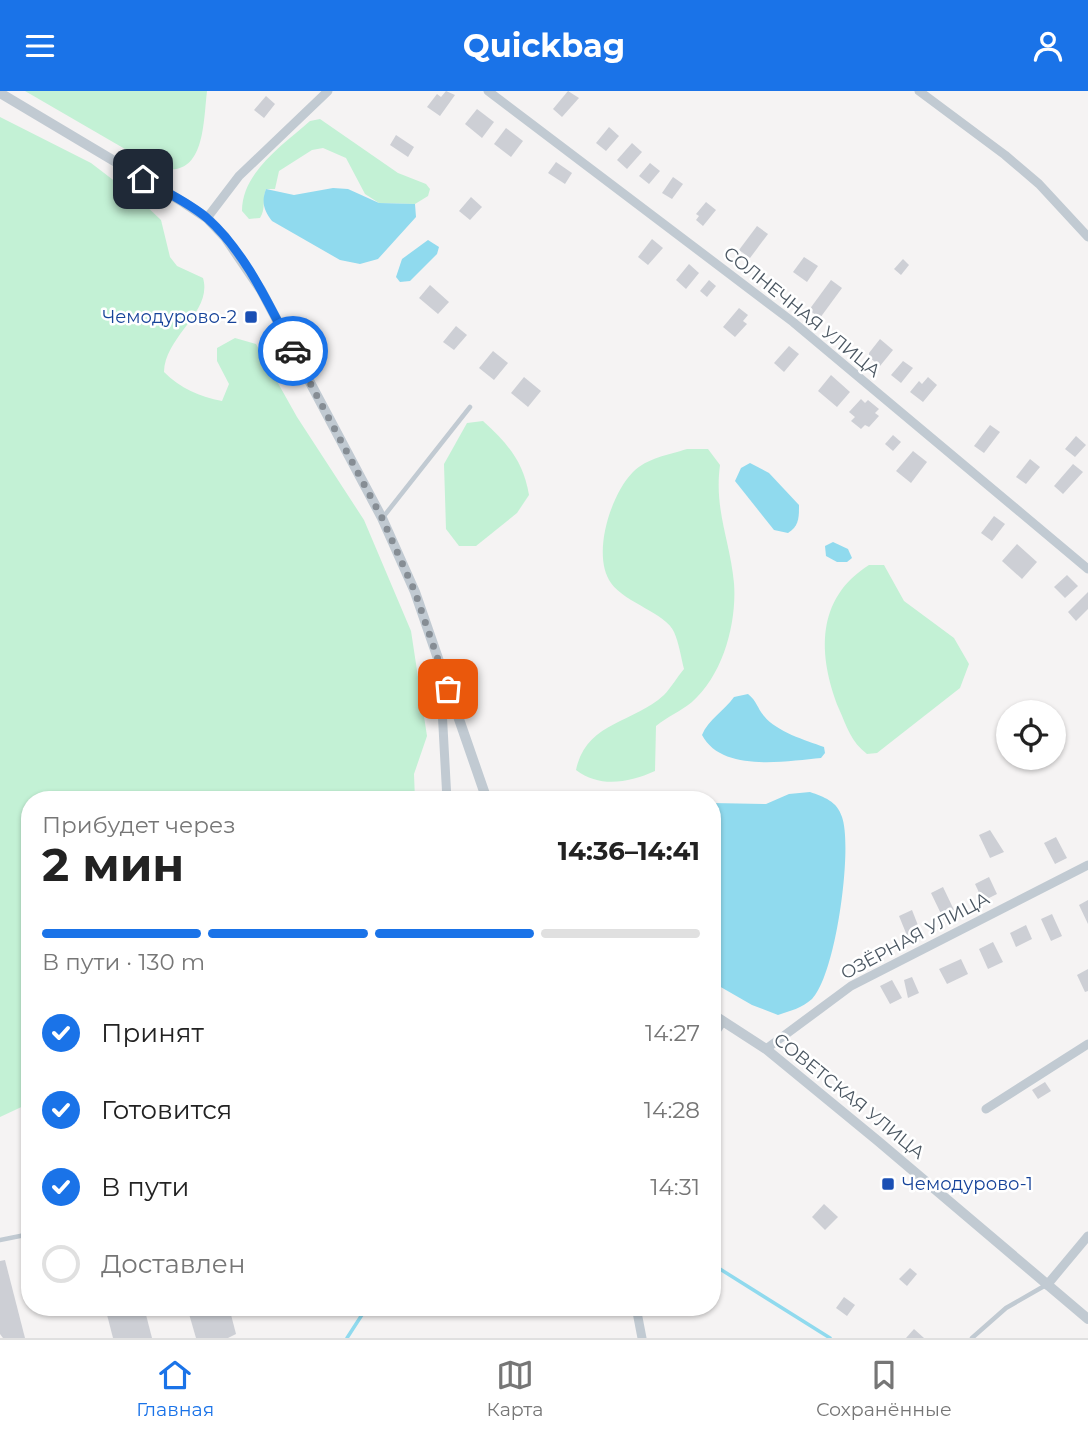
<!DOCTYPE html>
<html lang="ru">
<meta charset="utf-8">
<style>
body{margin:0;font-family:Montserrat,sans-serif;background:#f6f6f6;color:#222;height:100vh;display:flex;flex-direction:column;font-size:26px;white-space:nowrap}
*{box-sizing:border-box;margin:0}
p{font-size:23px;color:#767676}
.icon{flex:none;width:38px;height:38px;fill:none;stroke:currentColor;stroke-width:2;stroke-linecap:round;stroke-linejoin:round}
.map{position:relative;flex:1;overflow:hidden}
.drawer{position:absolute;left:21px;top:700px;width:700px;height:525px;display:flex;flex-direction:column;background:#fff;border-radius:28px;box-shadow:0 2px 5px #0004}
.drawer>*{flex:none}
.controls{position:absolute;left:996px;top:609px;display:grid;gap:14px}
.controls a{display:grid;place-items:center;width:70px;height:70px;border-radius:50%;background:#fff;box-shadow:0 2px 5px #0004;font-size:35px}
.pin{position:absolute;display:grid;place-items:center;width:60px;height:60px;color:#fff;margin:-30px;border-radius:14px;box-shadow:0 4px 10px #0006}
.courier{position:absolute;display:grid;place-items:center;width:70px;height:70px;margin:-35px;border:5px solid #1a73e8;border-radius:50%;background:#fff;color:#222;box-shadow:0 2px 9px #0007}
.overview em{font-style:normal;font-weight:700}
.overview div{display:flex;flex-direction:column-reverse}
.overview{display:flex;align-items:center;justify-content:space-between;height:119px;padding:0 21px}
h1{font-size:46px;font-weight:700;line-height:52px}
.bar{display:grid;grid-template-columns:repeat(4,1fr);gap:10px 7px;align-content:center;height:84px;padding:0 21px}
.bar i{height:9px;border-radius:5px;background:#e0e0e0}
.bar .selected{background:#1a73e8}
.bar p{grid-column:span 4}
ol{padding:0 21px;list-style:none}
li{display:flex;align-items:center;gap:21px;height:77px}
li p{margin-inline-start:auto}
li .icon{padding:7px;border-radius:50%;background:#1a73e8;color:#fff;stroke-width:4}
li:last-child{color:#767676}
li i{width:38px;height:38px;border:4px solid #e0e0e0;border-radius:50%}
header{display:flex;justify-content:space-between;align-items:center;height:91px;padding:0 21px;background:#1a73e8;color:#fff;font-size:32px;font-weight:700}
.tabs{display:flex;justify-content:space-around;align-items:center;height:98px;border-top:2px solid #e0e0e0;background:#fff;font-size:19px;color:#767676}
.tabs a{display:grid;justify-items:center;gap:4px}
.tabs .selected{color:#1a73e8}
.map>svg:first-child{display:block}
.green{fill:#c3f1d5}
.water{fill:#90daee}
.lines{fill:none;stroke-linecap:round;stroke-linejoin:round}
.stream{stroke:#90daee;stroke-width:3.5}
.building{fill:#cdcfd5}
.service{stroke:#c1cad2;stroke-width:4.5}
.minor{stroke:#c1cad2;stroke-width:9}
.tertiary{stroke:#c1cad2;stroke-width:10}
.done{stroke:#868d94;stroke-width:7;stroke-dasharray:0 12.6}
.route{stroke:#1a73e8;stroke-width:9}
.transit-dot{fill:#1a4fb4;stroke:#fff;stroke-width:2.5}
.labels{text-anchor:middle;stroke-width:5;stroke-linejoin:round;paint-order:stroke}
.street-label{font-size:18px;fill:#4a5661;stroke:#fff}
.transit-label{font-size:18px;fill:#164399;stroke:#fff;text-anchor:end}
</style>
<header><svg class="icon" aria-label="menu" viewBox="0 0 24 24"><path d="M4 6h16M4 12h16M4 18h16"/></svg>Quickbag<svg class="icon" aria-label="person" viewBox="0 0 24 24"><circle cx="12" cy="8" r="4"/><path d="M4 21q1-7 8-7t8 7"/></svg></header>
<div class="map">
<svg width="1088" height="1247" viewBox="0 0 1088 1247">
<rect width="100%" height="100%" fill="#f5f3f3"/>
<g class="green">
<path d="M25,0H207C203,34 205,91 156,76Z"/>
<path d="M0,26L91,72L142,111L161,129L170,166L177,175L203,187C213,221 165,245 164,281C180,297 200,306 222,310L229,293L217,270V257L235,247L256,253L297,326L364,429L411,540L427,645L414,683L415,709H30V1012L0,1026Z"/>
<path d="M320,28L398,82L426,93L430,98L428,105L415,113L379,112L365,103L346,67L323,57L312,59L279,80L275,98H266C262,109 266,118 260,127L249,128L242,120C242,81 283,54 310,30Z"/>
<path d="M483,330C508,353 523,370 529,404L517,422L476,455H459L446,438L444,373L467,332Z"/>
<path d="M687,358H708L720,374C714,419 730,449 734,492C737,532 723,584 692,611C681,620 667,626 656,635L655,680C628,692 600,697 576,679C586,631 632,633 664,604C671,597 677,586 684,578C681,566 679,552 674,541C666,522 625,512 611,492C591,464 611,403 633,381C647,367 668,364 687,358Z"/>
<path d="M869,474H884L904,510L954,547L969,573L960,597L877,662L867,663C851,651 847,636 839,618C818,565 815,508 869,474Z"/>
</g>
<g class="water">
<path d="M333,97L348,98L379,112L415,113L416,126L378,168L360,173L340,169L272,130C264,120 261,111 266,98L294,104Z"/>
<path d="M428,149L439,156L437,163L410,190L400,191L396,186L402,168Z"/>
<path d="M750,372L769,382L799,414C799,427 799,435 788,442L774,439L735,390L741,377Z"/>
<path d="M833,451L848,458L852,467L847,471H837L826,465L825,455Z"/>
<path d="M748,603C757,610 757,617 764,625C777,641 805,649 824,656L825,662L821,667C786,670 722,682 702,644C708,629 725,619 734,606Z"/>
<path d="M810,701C824,706 837,710 842,726C853,757 836,884 812,908C802,917 790,920 778,924L752,914L712,891V712L766,713L789,703Z"/>
</g>
<g class="lines">
<g class="stream">
<path d="M712,1173L830,1247"/>
<path d="M347,1247L367,1216"/>
</g>
</g>
<g class="building">
<path d="M446,0L455,4L440,25L427,16L437,3L441,6Z"/>
<path d="M568,0L579,7L562,26L553,18Z"/>
<path d="M266,5L275,13L264,27L254,19Z"/>
<path d="M477,18L494,31L482,47L465,33Z"/>
<path d="M609,36L619,45L606,60L596,52Z"/>
<path d="M506,37L523,50L511,66L494,53Z"/>
<path d="M396,44L414,56L408,66L390,54Z"/>
<path d="M632,52L642,61L627,78L617,69Z"/>
<path d="M556,71L572,82L565,93L548,82Z"/>
<path d="M650,72L660,80L649,93L639,85Z"/>
<path d="M673,86L683,93L672,108L662,102Z"/>
<path d="M471,106L482,116L470,129L459,120Z"/>
<path d="M706,111L716,119L703,135L696,129L699,125L696,123Z"/>
<path d="M757,135L768,143L750,167L739,159Z"/>
<path d="M652,148L663,157L648,174L638,166Z"/>
<path d="M804,166L818,175L807,191L793,181Z"/>
<path d="M903,168L909,174L901,184L894,178Z"/>
<path d="M689,173L699,182L686,198L676,189Z"/>
<path d="M709,189L716,195L707,206L700,200Z"/>
<path d="M831,189L842,197L820,227L809,219Z"/>
<path d="M430,194L449,211L438,223L419,207Z"/>
<path d="M739,217L748,224L743,230L747,233L735,246L723,236Z"/>
<path d="M456,235L467,244L454,259L443,251Z"/>
<path d="M880,248L893,259L880,275L869,266V262Z"/>
<path d="M789,255L799,263L784,281L774,272Z"/>
<path d="M493,260L508,272L494,289L479,277Z"/>
<path d="M903,270L913,277L901,292L891,284Z"/>
<path d="M831,284L850,301L837,316L818,300Z"/>
<path d="M524,286L541,300L528,316L511,302Z"/>
<path d="M928,286L937,294L923,311L910,301L919,290L922,293Z"/>
<path d="M861,308L865,312L868,309L879,318L875,322L879,325L869,336L865,334L861,338L851,330L855,326L849,321Z"/>
<path d="M990,334L1000,341L984,362L974,355Z"/>
<path d="M893,344L901,351L893,360L885,353Z"/>
<path d="M1076,345L1086,354L1075,366L1065,358Z"/>
<path d="M913,360L927,371L911,392L896,380Z"/>
<path d="M1030,368L1040,376L1026,393L1016,386Z"/>
<path d="M1073,373L1083,381L1063,403L1054,395Z"/>
<path d="M994,425L1005,433L992,450L981,442Z"/>
<path d="M1017,453L1037,471L1022,488L1002,470Z"/>
<path d="M1067,484L1078,495L1065,507L1054,496Z"/>
<path d="M1088,501V518L1076,530L1068,521Z"/>
<path d="M990,739L1004,761L990,767L979,744Z"/>
<path d="M1056,746L1067,767L1055,773L1044,752Z"/>
<path d="M989,786L997,803L983,810L975,793Z"/>
<path d="M943,796L954,819L950,821L951,825L944,829L931,802Z"/>
<path d="M1088,809V833L1079,814Z"/>
<path d="M912,819L921,842L908,847L899,825Z"/>
<path d="M1052,823L1062,845L1051,850L1041,828Z"/>
<path d="M1026,834L1032,848L1016,856L1010,842Z"/>
<path d="M993,851L1003,871L988,878L979,858Z"/>
<path d="M961,868L968,883L947,893L939,878Z"/>
<path d="M1088,878V900L1085,901L1077,884Z"/>
<path d="M912,886L919,902L908,907L904,889Z"/>
<path d="M892,889L902,907L890,913L880,895Z"/>
<path d="M1045,991L1051,1000L1038,1008L1032,999Z"/>
<path d="M824,1113L838,1126L825,1139L812,1126Z"/>
<path d="M5,1169L25,1247H3L0,1243V1170Z"/>
<path d="M910,1177L917,1183L907,1195L899,1188Z"/>
<path d="M844,1206L855,1214L847,1225L836,1217Z"/>
<path d="M105,1216H144L152,1247H113Z"/>
<path d="M187,1216H229L236,1243L228,1247H196Z"/>
<path d="M914,1238L924,1247H906Z"/>
</g>
<g class="lines">
<g class="service">
<path d="M384,425L470,316"/>
<path d="M0,1149L30,1143"/>
<path d="M972,1247L1006,1217L1046,1194"/>
</g>
<g class="minor">
<path d="M488,0L793,231L1088,478"/>
<path d="M919,0L1005,64L1039,93L1088,146"/>
<path d="M207,127L239,85L328,0"/>
<path d="M440,581L447,709"/>
<path d="M712,946L723,930"/>
<path d="M766,958L851,895L1088,774"/>
<path d="M986,1018L1088,953"/>
<path d="M1047,1194L1088,1145"/>
<path d="M636,1216L642,1247"/>
</g>
<g class="tertiary">
<path d="M0,2L183,111L207,127L225,146L261,199L382,427L415,501L487,709"/>
<path d="M712,923L766,958L878,1050L1088,1228"/>
</g>
</g>
<g class="lines">
<path class="done" d="M293,260L382,427L415,501L448,598"/>
<path class="route" d="M143,88C165,101 190,112 208,128C246,162 270,216 293,260"/>
</g>
<g class="transit-dot">
<rect x="244" y="219" width="14" height="14" rx="3.5"/>
<rect x="881" y="1086" width="14" height="14" rx="3.5"/>
</g>
<g class="labels">
<g class="street-label">
<text transform="translate(802 221) rotate(39)" y="6">СОЛНЕЧНАЯ УЛИЦА</text>
<text transform="translate(915 845) rotate(-28)" y="6">ОЗЁРНАЯ УЛИЦА</text>
<text transform="translate(849 1005) rotate(39)" y="6">СОВЕТСКАЯ УЛИЦА</text>
</g>
<g class="transit-label">
<text x="237" y="232">Чемодурово-2</text>
<text x="902" y="1099" text-anchor="start">Чемодурово-1</text>
</g>
</g>
</svg>
<div class="controls">
<a><svg class="icon" aria-label="locate" viewBox="0 0 24 24"><circle cx="12" cy="12" r="6"/><path d="M12 2v4M12 18v4M2 12h4M18 12h4"/></svg></a>
</div>
<div class="pin" style="left:448px;top:598px;background:#ea580c"><svg class="icon" aria-label="bag" viewBox="0 0 24 24"><path d="M5 8h14l-1 12H6zM9 8a3 3 0 0 1 6 0"/></svg></div>
<div class="pin" style="left:143px;top:88px;background:#1f2937"><svg class="icon" aria-label="home" viewBox="0 0 24 24"><path d="M3 11l9-7 9 7M6 9v11h12V9"/></svg></div>
<div class="courier" style="left:293px;top:260px"><svg class="icon" aria-label="car" viewBox="0 0 24 24"><path d="M5 17H2v-5l4-1 3-4h7l3 4 3 1v5h-3M9 17h6M6 11h13"/><circle cx="7" cy="17" r="2"/><circle cx="17" cy="17" r="2"/></svg></div>
<section class="drawer">
<div class="overview"><div><h1>2 мин</h1><p>Прибудет через</p></div><em>14:36–14:41</em></div>
<div class="bar"><i class="selected"></i><i class="selected"></i><i class="selected"></i><i></i><p>В пути · 130 m</p></div>
<ol>
<li><svg class="icon" aria-label="check" viewBox="0 0 24 24"><path d="M5 12l5 5 9-10"/></svg>Принят<p>14:27</p></li>
<li><svg class="icon" aria-label="check" viewBox="0 0 24 24"><path d="M5 12l5 5 9-10"/></svg>Готовится<p>14:28</p></li>
<li><svg class="icon" aria-label="check" viewBox="0 0 24 24"><path d="M5 12l5 5 9-10"/></svg>В пути<p>14:31</p></li>
<li><i></i>Доставлен</li>
</ol>
</section>
</div>
<nav class="tabs">
<a class="selected"><svg class="icon" aria-label="home" viewBox="0 0 24 24"><path d="M3 11l9-7 9 7M6 9v11h12V9"/></svg>Главная</a>
<a><svg class="icon" aria-label="map" viewBox="0 0 24 24"><path d="M3 6l6-2 6 2 6-2v14l-6 2-6-2-6 2zM9 4v14M15 6v14"/></svg>Карта</a>
<a><svg class="icon" aria-label="saved" viewBox="0 0 24 24"><path d="M7 4h10v16l-5-4-5 4z"/></svg>Сохранённые</a>
</nav>
